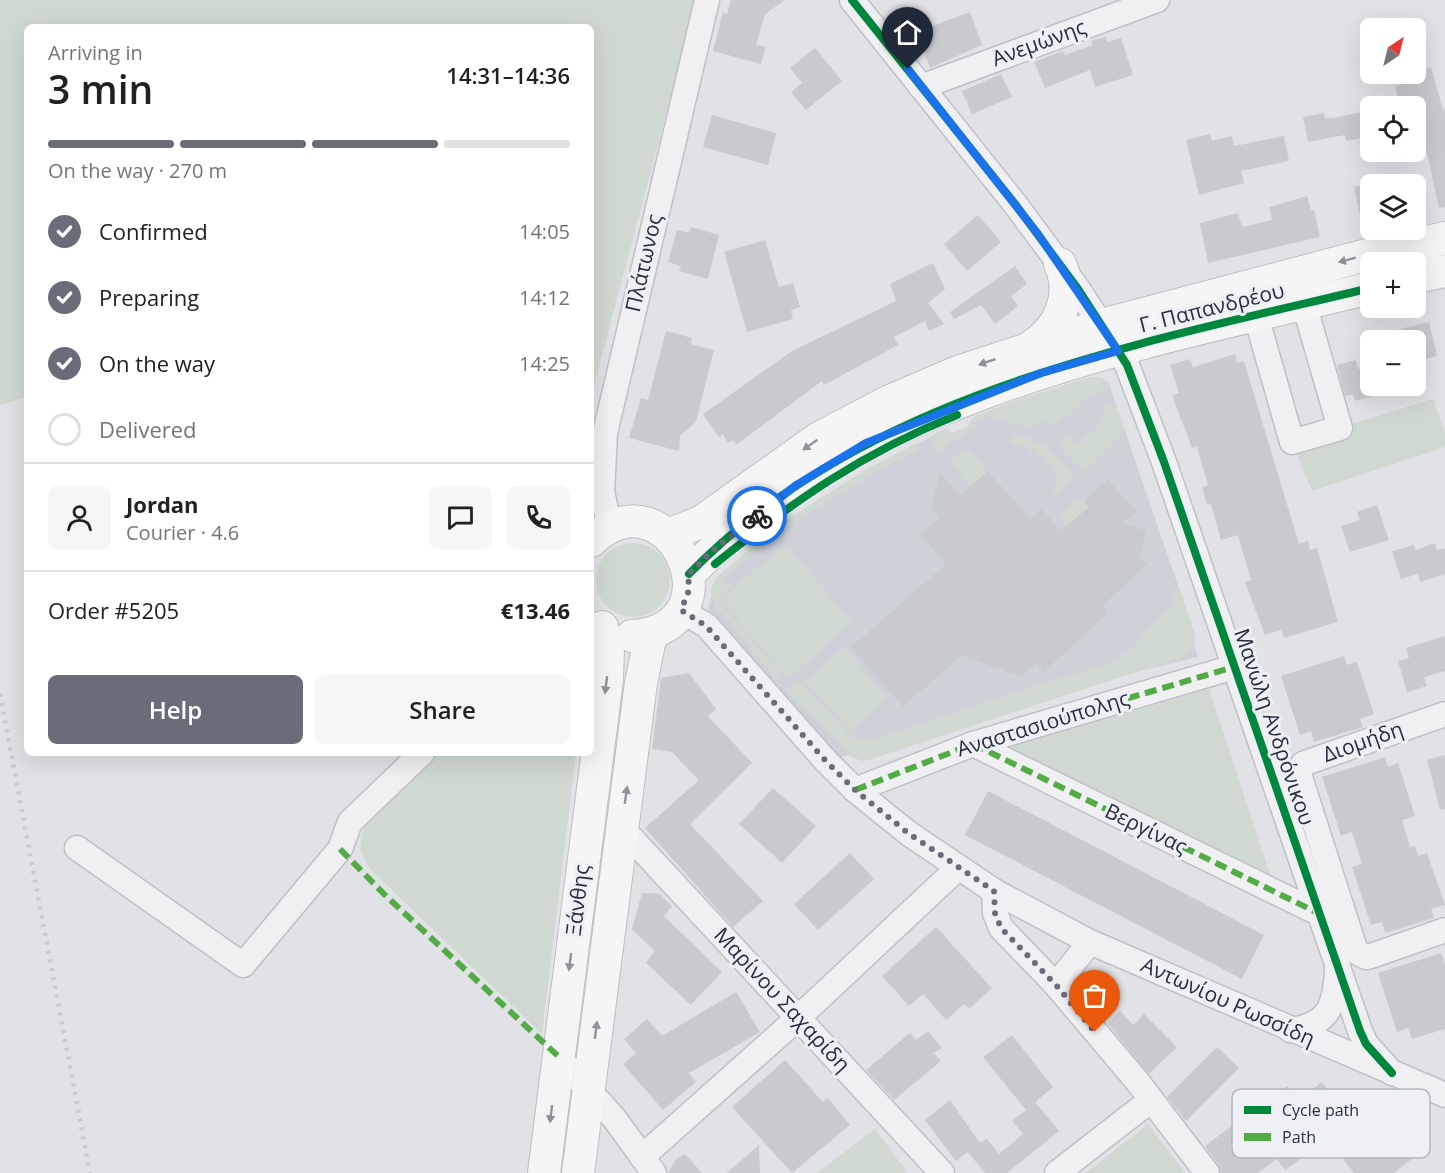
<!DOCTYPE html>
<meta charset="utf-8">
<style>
body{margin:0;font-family:"Open Sans",sans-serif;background:#f6f6f6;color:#202124;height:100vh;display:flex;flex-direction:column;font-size:22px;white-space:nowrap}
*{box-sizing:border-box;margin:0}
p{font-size:20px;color:#757577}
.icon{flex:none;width:33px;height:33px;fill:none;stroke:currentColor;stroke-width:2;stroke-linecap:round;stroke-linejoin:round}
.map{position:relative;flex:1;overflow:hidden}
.details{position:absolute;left:24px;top:24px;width:570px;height:732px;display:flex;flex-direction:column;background:#fff;border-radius:9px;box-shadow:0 6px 24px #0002}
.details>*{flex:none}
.needle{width:39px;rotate:35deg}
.controls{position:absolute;left:1360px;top:18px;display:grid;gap:12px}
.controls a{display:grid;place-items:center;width:66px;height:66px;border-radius:9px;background:#fff;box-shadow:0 6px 24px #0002;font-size:30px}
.pin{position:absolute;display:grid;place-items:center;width:51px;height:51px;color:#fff;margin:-62px -26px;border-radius:50% 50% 50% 0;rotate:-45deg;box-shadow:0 0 6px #0007}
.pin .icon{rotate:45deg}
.courier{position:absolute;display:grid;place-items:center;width:60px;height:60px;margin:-30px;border:4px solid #1a73e8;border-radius:50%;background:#fff;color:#222;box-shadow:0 2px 8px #0007}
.headline em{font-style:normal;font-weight:600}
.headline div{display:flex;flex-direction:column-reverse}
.headline{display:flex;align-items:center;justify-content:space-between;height:102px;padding:0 24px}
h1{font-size:39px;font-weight:600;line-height:45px}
.bar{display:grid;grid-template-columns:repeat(4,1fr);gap:9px 6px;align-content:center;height:72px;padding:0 24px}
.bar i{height:8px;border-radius:4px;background:#e0e0e0}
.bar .current{background:#696d79}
.bar p{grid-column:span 4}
.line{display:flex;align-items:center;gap:15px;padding:0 24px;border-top:2px solid #e0e0e0}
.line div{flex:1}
.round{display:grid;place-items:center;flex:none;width:63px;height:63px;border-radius:9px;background:#f6f6f6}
ol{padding:0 24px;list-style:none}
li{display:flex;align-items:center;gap:18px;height:66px}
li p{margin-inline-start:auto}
li .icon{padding:6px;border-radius:50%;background:#696d79;color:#fff;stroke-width:4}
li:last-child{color:#757577}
li i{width:33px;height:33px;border:3px solid #e0e0e0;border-radius:50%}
.action{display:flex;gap:12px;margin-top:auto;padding:12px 24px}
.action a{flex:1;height:69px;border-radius:9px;background:#696d79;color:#fff;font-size:24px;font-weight:600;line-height:69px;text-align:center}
.action a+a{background:#f6f6f6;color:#202124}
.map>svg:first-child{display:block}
.built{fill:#cfd1d9}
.green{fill:#d0d9d1}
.building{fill:#c9cace}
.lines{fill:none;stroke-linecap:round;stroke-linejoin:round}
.minor-casing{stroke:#bfc0c4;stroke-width:27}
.major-casing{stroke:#bebfc3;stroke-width:34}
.minor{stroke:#f0f0f2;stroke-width:24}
.major{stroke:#f5f5f6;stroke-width:32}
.rail{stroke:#c9cacd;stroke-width:4.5;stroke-dasharray:3 6;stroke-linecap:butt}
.quiet{stroke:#53ab46;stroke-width:6;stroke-dasharray:12 6;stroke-linecap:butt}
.cycleway-casing{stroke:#eef0f5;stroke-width:11}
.cycleway{stroke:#00873e;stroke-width:8}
.oneway{fill:#8f929a}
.done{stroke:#696d79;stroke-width:6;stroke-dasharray:0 10.8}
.route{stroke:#1a73e8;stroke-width:8}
.labels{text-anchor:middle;stroke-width:6;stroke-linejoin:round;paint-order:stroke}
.street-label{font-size:21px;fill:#292e3e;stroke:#eef0f5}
.key{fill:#eef0f5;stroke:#b3b6be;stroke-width:1.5}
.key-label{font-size:16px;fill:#292e3e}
</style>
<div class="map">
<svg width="1445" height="1173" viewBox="0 0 1445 1173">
<rect width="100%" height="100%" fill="#e1e2e6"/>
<path class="built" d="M1091,377L1102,378L1109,384L1195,635L1194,644L1198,657L1132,673L874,758L863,761L849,755L835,759L708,611L715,579L775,527L867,469L946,429L952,433L967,427L974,417L1017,400Z"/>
<g class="green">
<path d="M0,0H696L591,397V27H27V397L0,405Z"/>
<path d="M1091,377L1102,378L1110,389L1089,396L1058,424L1043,421L1030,428L988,416L939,452L929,437L946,429L952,434L971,425L974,417L1017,400Z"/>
<path d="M1433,399L1445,431V447L1312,491L1292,442Z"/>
<path d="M1115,402L1125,431L1085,470L1081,469L1058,445L1059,441L1065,435L1078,444L1100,424L1105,405Z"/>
<path d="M1015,434C1042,442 1059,452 1074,477L1057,495L1053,491L1059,468L1054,472L1050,462L1046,465L1042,455L1038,458L1034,449L1030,453L1026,444L1023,446L1010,443Z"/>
<path d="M916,443L919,450C845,487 786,525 723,578L731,587L718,597V601L781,674L776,681L715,605L710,593L715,579L775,528L867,469Z"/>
<path d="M965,448L984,466L983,469L988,471L970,486L950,463Z"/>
<path d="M1078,498L1089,507L1067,525L1059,516Z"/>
<circle cx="633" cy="580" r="37"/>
<path d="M782,547L788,548L853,622L788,679L720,599Z"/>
<path d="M1180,590L1195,635L1193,648L1182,657L874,758L863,761L851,757L785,690L799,680L849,734L866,741L877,738L1115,661L1129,651L1172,604L1171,593Z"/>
<path d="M844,647L889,698L851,732L806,681Z"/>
<path d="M1209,689L1275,889L1004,749Z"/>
<path d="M438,753H576L542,1034L373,872C344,837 372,816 397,791C411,779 424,766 438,753Z"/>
<path d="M1148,1124L1185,1173H1086Z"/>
<path d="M875,1129L908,1173H817Z"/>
</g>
<g class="building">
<path d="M731,0H785L765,14L756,45L766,47L761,64L713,51L723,12L727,14Z"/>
<path d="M970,12L982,45L930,68L916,32Z"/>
<path d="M1106,37L1107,42L1121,38L1133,75L1095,87L1090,70L1045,88L1034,62L1063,51L1065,55L1093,45L1091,41Z"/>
<path d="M815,48L842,81L806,110L791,92L802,83L790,68Z"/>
<path d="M1431,67L1443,110L1445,109V207L1439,208L1427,153L1416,156V106H1400L1395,86L1410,82L1408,74H1416V71Z"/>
<path d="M1001,74L1012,97L972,114L962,91Z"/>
<path d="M1369,111L1371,136L1346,141L1345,135L1308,142L1303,117L1324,113L1325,118H1332Z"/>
<path d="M712,115L776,133L768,165L703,147Z"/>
<path d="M1210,134L1212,141L1232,136L1234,146L1284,136L1289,161L1241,171L1244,183L1199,195L1186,140Z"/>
<path d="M1371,183V235H1364L1354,187Z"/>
<path d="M1307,196L1311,210H1314L1320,237L1208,263L1200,223L1238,213L1242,227L1272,220L1269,207Z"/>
<path d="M978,215L1001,242L967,271L944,244Z"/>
<path d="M691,227L719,235L708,279L679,271L681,266L668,262L677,230L689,233Z"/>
<path d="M765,240L779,287L793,283L800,307L791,310L793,319L747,332L724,252Z"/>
<path d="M933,263L945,289L928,303L944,324L929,331L925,321L894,337L898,345L824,385L822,381L736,445L733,440L728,443L723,434L719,437L703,414L792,351L896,301L890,284Z"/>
<path d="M1015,266L1027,284L1011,296L1018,306L995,324L981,305L954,319L950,312Z"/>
<path d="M1429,322L1437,356L1416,361V340H1377L1376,335Z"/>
<path d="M666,331L692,338L691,344L714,350L696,422L680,436L679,451L629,438L641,398L648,400Z"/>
<path d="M1235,354L1237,363L1244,361L1299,544L1308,541L1310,550L1317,548L1338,622L1284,638L1281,630L1265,635L1245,582L1251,580L1238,535L1221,540L1211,504L1207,505L1202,487L1208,485L1197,447L1192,448L1172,395L1179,393L1170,365L1190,359L1193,367Z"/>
<path d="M1356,360L1358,369L1371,366V397L1355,401L1353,394L1345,396L1337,365Z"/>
<path d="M988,471L1031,519L1042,509L1061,531L1089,507L1084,501L1108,479L1137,512L1123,523L1147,531L1139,559L1148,563L1102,606L1108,613L1045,671L1037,663L1021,677L962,655L903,707L851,647L946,564L920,534L939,518L931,509L940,473L960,495Z"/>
<path d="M1377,505L1389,540L1350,552L1341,526L1360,520L1357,512Z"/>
<path d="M1435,543L1437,550L1445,548V574L1420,582L1418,574L1401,579L1392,551L1414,545L1416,550Z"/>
<path d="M1445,636V671L1424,677L1427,686L1407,692L1398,661L1409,658L1406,648Z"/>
<path d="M1344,656L1347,665L1357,662L1374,714L1360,719L1363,727L1314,742L1311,731L1300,735L1281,676Z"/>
<path d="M689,673L716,709L708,716L752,763L690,824L763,901L733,927L645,828L699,780L672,752L652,749L661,678Z"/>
<path d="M1445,755V809L1440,810L1427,760Z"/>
<path d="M1385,757L1388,767L1398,763L1415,816L1402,820L1410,847L1415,846L1418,856L1427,853L1445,905L1431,909L1434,918L1385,933L1382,922L1371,925L1352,867L1362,864L1352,832L1341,836L1322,777Z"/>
<path d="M773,788L816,826L782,863L739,824Z"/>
<path d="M988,791L1264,935L1242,979L965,835Z"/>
<path d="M850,853L874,879L818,930L794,904Z"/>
<path d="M642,893L660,894L672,906L664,916L722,972L691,1005L646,963L655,951L632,929Z"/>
<path d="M936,927L992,988L969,1009L964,1004L946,1020L923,994L909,1006L882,976Z"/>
<path d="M1441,953L1445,964V1029L1412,1039L1408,1028L1397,1032L1378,973Z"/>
<path d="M736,992L760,1032L689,1073L696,1082L663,1110L623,1064L636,1053L624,1039L647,1019L662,1036Z"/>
<path d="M1120,1011L1133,1025L1144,1014L1177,1047L1149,1074L1108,1024Z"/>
<path d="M928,1031L942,1048L934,1053L941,1061L894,1100L866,1070L910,1033L916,1040Z"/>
<path d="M1012,1035L1053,1087L1035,1102L1059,1131L1007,1173H985L968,1152L956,1161L925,1120L950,1100L980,1143L987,1139L999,1154L1023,1134L1012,1121L1026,1110L983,1057Z"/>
<path d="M1217,1047L1239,1068L1186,1121L1167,1097Z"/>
<path d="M785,1060L823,1102L828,1098L850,1125L792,1173L732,1107Z"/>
<path d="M1322,1082L1346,1114L1315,1136L1321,1144L1285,1170L1277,1159L1258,1173H1221L1218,1164L1205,1146L1238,1121L1255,1144L1278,1127L1262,1105L1287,1086L1298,1101Z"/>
<path d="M1385,1117L1415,1156L1394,1173H1354L1339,1154Z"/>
<path d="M759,1145L760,1173H727Z"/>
<path d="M685,1154L702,1173H668L676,1159Z"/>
</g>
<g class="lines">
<defs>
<g id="minor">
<path d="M852,0L1015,204L1078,289L1127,365L1164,462L1360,1031L1366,1044L1392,1073"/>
<path d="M921,87L1157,0"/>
<path d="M1256,316L1292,442L1340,428L1304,304"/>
<path d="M610,527L602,492L605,433L707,0"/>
<path d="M681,610L707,626L825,760L855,790L908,833L994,891L1090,942L1445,1095"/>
<path d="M1445,714L1308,762L1303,764L1299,774L1356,952L1366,957L1371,956L1445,930"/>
<path d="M973,744L1320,914"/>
<path d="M855,790L973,744L1234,667"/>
<path d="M621,827L942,1173"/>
<path d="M77,848L243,965L340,849L350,822L422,753"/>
<path d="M994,891L995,913L1001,928L1056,985L1137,1081L1207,1173"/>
<path d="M1056,985L1090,942"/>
<path d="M1290,1030C1329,1025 1335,1006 1337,970"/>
<path d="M558,1056L614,1118L654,1173"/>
<path d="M642,1157L798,1018L958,868"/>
<path d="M1057,1173L1151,1100"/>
</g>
<g id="major">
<path d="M1416,277L1445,271"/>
<path d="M1032,346C1060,328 1074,295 1060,264"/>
<path d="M668,535L701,522L819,438L888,402L958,372L1102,325L1363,256L1445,238"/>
<path d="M591,541C669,466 744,628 632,636"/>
<path d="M689,574C865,393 1136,344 1371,288"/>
<path d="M544,1173L607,679L608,647L602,627"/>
<path d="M578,1173L641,683L651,634"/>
</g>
</defs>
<use href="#minor" class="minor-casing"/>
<use href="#major" class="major-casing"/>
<use href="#minor" class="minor"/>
<use href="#major" class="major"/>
<path class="rail" d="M0,694L90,1173"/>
<g class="quiet">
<path d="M973,744L1320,914"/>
<path d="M855,790L973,744L1234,667"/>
<path d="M340,849L386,896L558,1056"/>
</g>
<defs>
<g id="cycleway">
<path d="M852,0L1015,204L1078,289L1127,365L1164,462L1360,1031L1366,1044L1392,1073"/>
<path d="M715,564C794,501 862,453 957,415"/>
<path d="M689,574C865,393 1136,344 1371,288"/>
</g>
</defs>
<use href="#cycleway" class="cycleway-casing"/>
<use href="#cycleway" class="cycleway"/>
</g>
<defs><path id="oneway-solid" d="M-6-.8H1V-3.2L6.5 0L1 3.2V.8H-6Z" transform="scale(1.5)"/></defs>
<g class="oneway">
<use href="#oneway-solid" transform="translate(1347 260) rotate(165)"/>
<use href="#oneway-solid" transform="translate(987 362) rotate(161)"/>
<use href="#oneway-solid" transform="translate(810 445) rotate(145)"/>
<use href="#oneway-solid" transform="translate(606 685) rotate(97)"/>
<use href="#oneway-solid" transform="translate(626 795) rotate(-82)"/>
<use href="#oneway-solid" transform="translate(570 962) rotate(97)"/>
<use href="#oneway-solid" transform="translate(596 1030) rotate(-83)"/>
<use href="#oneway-solid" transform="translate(551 1114) rotate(97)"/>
</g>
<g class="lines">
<path class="done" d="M757,516L711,552L689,574L688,593L681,610L706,626L825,760L855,790L908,833L994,891L995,913L1001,928L1056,985L1095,1032"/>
<path class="route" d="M757,516L795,486L866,443L1041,373L1118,351L1038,234L908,69"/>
</g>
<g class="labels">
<g class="street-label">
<text transform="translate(1039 43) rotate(-20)" y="7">Ανεμώνης</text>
<text transform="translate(644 263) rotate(-77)" y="7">Πλάτωνος</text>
<text transform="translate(1212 308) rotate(-14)" y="7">Γ. Παπανδρέου</text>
<text transform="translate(1043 724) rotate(-17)" y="7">Αναστασιούπολης</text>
<text transform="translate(1274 727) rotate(71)" y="7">Μανώλη Ανδρόνικου</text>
<text transform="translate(1363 742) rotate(-19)" y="7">Διομήδη</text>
<text transform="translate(1146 829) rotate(26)" y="7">Βεργίνας</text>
<text transform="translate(578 900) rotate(-83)" y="7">Ξάνθης</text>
<text transform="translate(782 1000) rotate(47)" y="7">Μαρίνου Σαχαρίδη</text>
<text transform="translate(1228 1002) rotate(24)" y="7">Αντωνίου Ρωσσίδη</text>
</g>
</g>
<rect x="1232" y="1089" width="198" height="69" rx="9" class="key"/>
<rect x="1244" y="1106" width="27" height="8" fill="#00873e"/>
<rect x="1244" y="1133" width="27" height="8" fill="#53ab46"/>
<g class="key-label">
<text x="1282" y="1116">Cycle path</text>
<text x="1282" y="1143">Path</text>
</g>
</svg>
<div class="controls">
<a><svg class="needle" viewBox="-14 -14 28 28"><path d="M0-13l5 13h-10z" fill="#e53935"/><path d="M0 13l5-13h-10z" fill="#757577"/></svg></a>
<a><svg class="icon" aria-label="locate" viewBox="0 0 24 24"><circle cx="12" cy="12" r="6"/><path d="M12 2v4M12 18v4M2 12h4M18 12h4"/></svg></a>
<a><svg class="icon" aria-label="layers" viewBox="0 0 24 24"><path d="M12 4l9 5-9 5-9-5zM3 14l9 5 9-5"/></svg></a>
<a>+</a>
<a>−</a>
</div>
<div class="pin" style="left:1095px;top:1032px;background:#ea580c"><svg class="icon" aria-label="bag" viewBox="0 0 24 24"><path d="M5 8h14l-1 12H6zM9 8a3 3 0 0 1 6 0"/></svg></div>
<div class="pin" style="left:908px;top:69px;background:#1f2937"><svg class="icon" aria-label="home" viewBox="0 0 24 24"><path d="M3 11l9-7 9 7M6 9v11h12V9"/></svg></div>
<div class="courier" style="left:757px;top:516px"><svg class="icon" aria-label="bike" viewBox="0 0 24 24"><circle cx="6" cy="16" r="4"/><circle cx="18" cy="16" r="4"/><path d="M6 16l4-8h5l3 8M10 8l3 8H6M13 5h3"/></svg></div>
<section class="details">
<div class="headline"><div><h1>3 min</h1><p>Arriving in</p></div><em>14:31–14:36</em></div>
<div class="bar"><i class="current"></i><i class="current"></i><i class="current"></i><i></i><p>On the way · 270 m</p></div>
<ol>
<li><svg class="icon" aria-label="check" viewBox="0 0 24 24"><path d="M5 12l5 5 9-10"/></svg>Confirmed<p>14:05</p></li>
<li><svg class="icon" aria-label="check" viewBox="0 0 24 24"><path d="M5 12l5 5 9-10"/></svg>Preparing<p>14:12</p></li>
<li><svg class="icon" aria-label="check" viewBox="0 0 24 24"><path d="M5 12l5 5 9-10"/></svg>On the way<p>14:25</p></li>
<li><i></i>Delivered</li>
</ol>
<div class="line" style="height:108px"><a class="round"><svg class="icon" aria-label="person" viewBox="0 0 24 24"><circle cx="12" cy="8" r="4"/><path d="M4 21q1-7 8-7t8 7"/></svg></a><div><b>Jordan</b><p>Courier · 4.6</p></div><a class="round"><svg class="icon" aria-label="chat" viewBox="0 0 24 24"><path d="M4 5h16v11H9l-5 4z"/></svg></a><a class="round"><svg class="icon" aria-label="phone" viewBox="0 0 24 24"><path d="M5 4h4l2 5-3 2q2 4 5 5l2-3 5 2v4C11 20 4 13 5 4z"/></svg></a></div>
<div class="line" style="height:78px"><div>Order #5205</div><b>€13.46</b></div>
<div class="action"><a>Help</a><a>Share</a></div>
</section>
</div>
